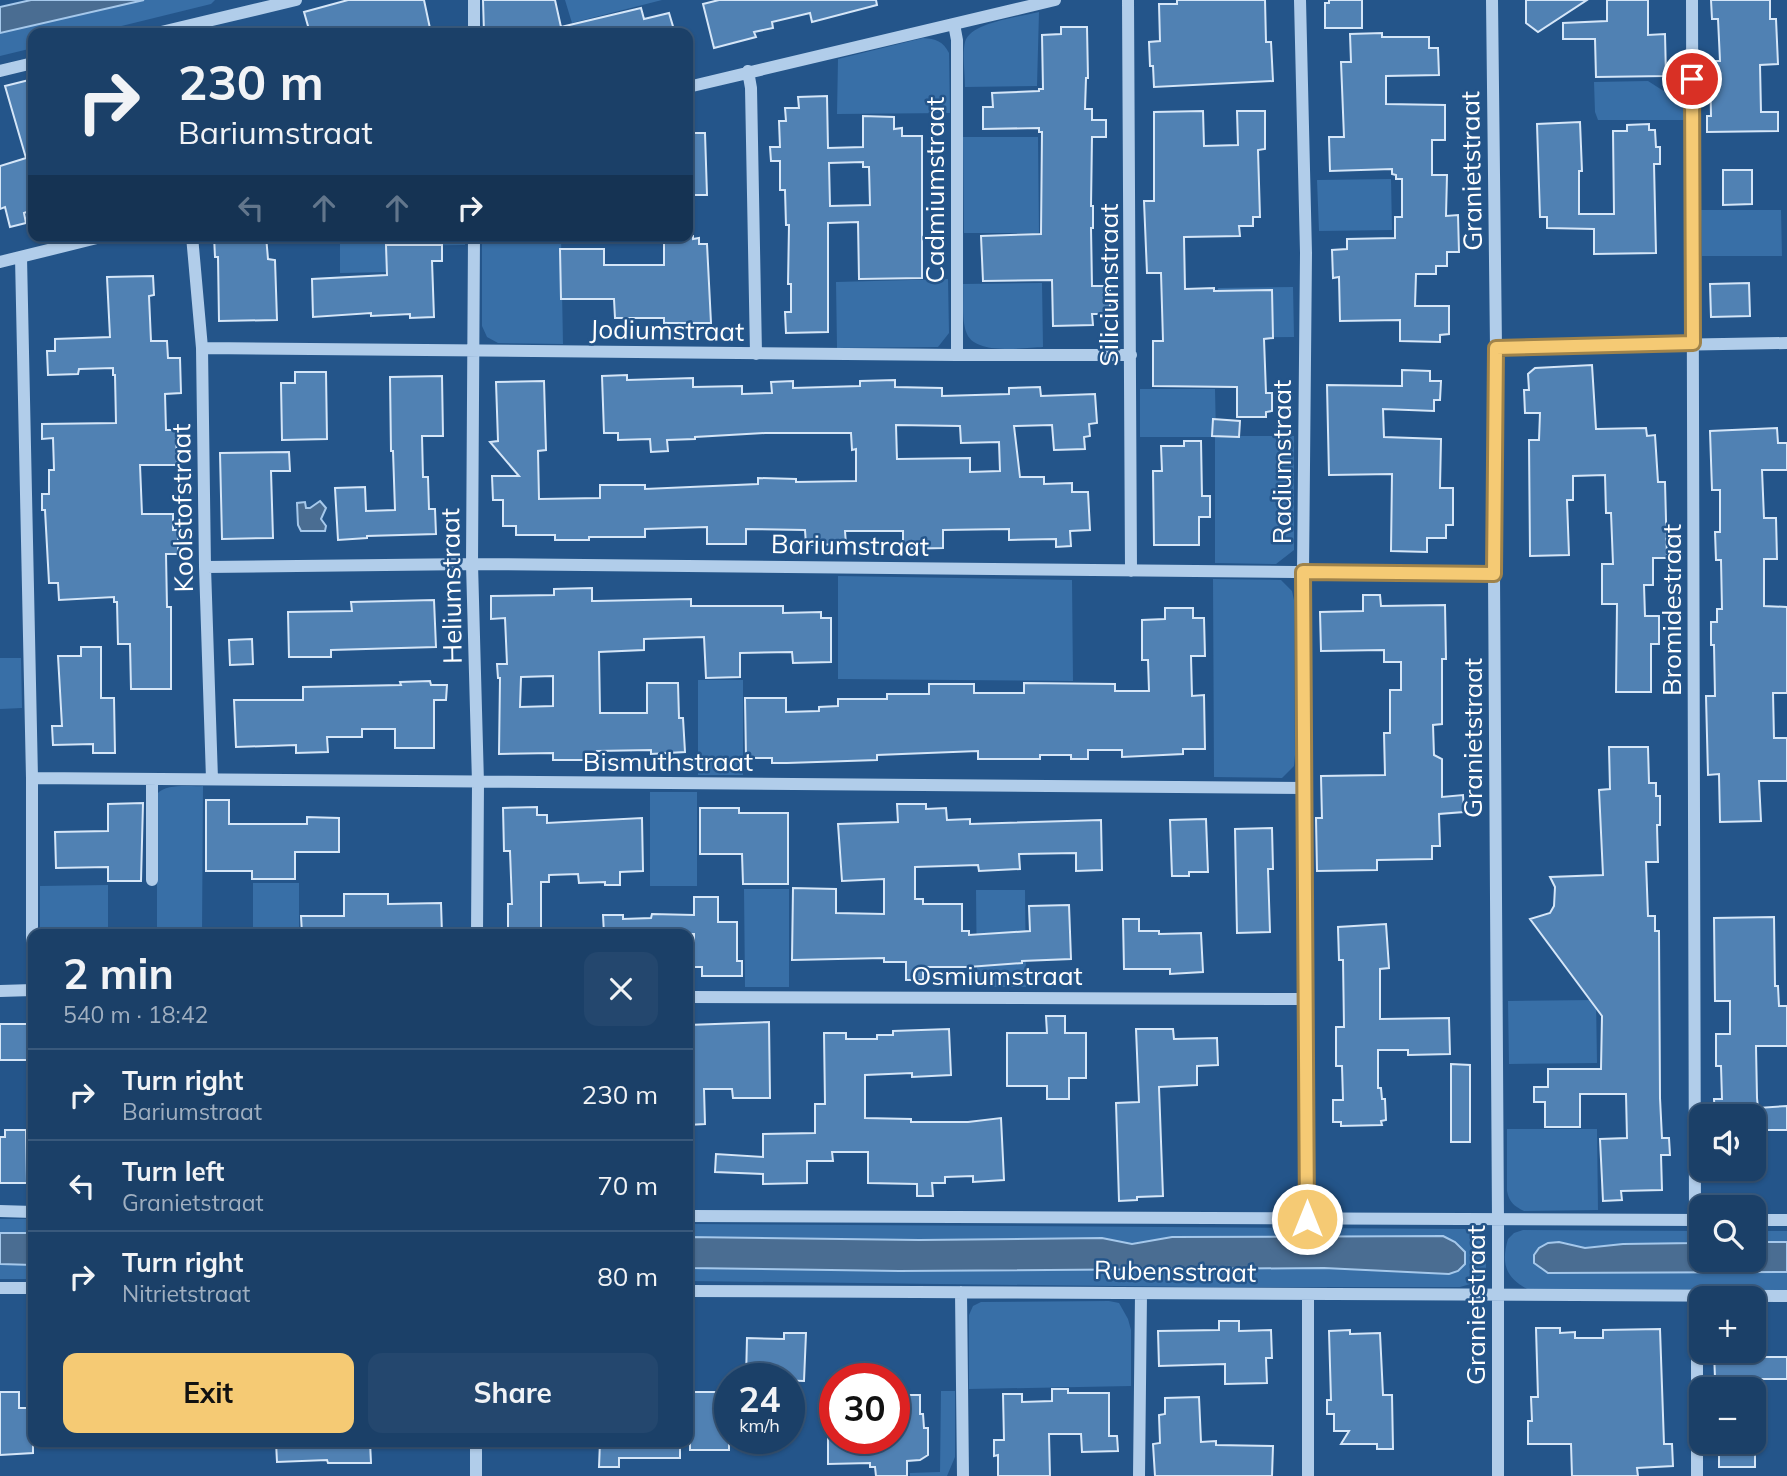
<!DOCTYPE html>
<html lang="en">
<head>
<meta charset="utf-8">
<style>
  :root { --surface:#1b4068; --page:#24476e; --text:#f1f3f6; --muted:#a0afc0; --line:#39597c; --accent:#f5ca74 }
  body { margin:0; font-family:Mulish,sans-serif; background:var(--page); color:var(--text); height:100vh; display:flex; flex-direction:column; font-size:26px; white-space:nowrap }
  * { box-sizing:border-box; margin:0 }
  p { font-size:23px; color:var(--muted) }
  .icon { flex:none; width:38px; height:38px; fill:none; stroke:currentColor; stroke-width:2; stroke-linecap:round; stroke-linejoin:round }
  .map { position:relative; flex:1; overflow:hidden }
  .details { position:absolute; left:28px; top:929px; width:665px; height:518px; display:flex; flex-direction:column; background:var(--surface); border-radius:14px; box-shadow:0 2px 5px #0004,0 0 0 2px var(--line) }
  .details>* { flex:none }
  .guide { position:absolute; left:28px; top:28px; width:665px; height:214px; border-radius:14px; box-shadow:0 2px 5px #0004,0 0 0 2px var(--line); background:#1b4068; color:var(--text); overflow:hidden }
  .fabs { position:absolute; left:1689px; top:1104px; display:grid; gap:14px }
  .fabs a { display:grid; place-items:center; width:77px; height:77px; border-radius:14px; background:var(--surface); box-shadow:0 2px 5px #0004,0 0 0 2px var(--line); font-size:35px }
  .speed { position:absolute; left:714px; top:1363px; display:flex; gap:14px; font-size:35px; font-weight:700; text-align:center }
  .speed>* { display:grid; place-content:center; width:91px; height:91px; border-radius:50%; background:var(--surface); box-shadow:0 2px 5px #0004,0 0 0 2px var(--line); line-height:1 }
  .speed small { font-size:18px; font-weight:400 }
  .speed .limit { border:10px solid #d22; background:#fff; color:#111 }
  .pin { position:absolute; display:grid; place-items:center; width:60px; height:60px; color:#fff; margin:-30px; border:4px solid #fff; border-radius:50%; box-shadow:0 2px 7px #0007 }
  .me { position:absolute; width:77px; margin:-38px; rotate:0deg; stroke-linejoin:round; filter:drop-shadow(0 0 5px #0008) }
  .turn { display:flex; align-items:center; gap:24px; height:147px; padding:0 35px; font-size:32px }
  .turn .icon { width:91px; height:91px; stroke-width:2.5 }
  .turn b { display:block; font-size:49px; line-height:60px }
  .lanes { display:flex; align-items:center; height:66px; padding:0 35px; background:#0003; justify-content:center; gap:35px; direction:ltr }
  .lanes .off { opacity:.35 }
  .round { display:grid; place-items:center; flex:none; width:74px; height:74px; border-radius:14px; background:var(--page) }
  .headline { display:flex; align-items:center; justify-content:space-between; height:119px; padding:0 35px }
  h1 { font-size:42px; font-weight:700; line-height:52px }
  .cta { display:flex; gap:14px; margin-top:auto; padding:14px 35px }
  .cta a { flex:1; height:80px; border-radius:14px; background:var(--accent); color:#111; font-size:28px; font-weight:700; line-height:80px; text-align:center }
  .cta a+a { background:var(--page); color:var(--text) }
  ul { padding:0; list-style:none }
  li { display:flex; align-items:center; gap:21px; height:91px; padding:0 35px; border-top:2px solid var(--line) }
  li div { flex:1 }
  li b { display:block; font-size:26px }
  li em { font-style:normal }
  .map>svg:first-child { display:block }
</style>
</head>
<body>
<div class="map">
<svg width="1787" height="1476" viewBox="0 0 1787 1476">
  <rect width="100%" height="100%" fill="#24558a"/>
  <path fill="#386fa7" d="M144 0H215L211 4 93 33H33V48L0 56V33Z
    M565 0H662L572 23Z
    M1039 12 1037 86 965 87C965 73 962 55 965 42 970 22 1020 17 1039 12Z
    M923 38C936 39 943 41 949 53L950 113 837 114 838 59Z
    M1648 81 1684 104 1685 120H1598L1595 112 1594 82Z
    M963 137H1038L1039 233H964Z
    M1391 179 1392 230 1319 231 1317 180Z
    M1701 210H1781L1782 256H1702Z
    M340 236H465V245L392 246V272L340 273Z
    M482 236H561L563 344 498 343 487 337 482 326Z
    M948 279 949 333 938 347 837 348 836 282Z
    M1042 283 1043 347C1023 348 976 355 967 334 961 320 964 299 963 284Z
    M1293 287 1294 337 1219 338 1218 288Z
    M1140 389H1215L1216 436H1294V550L1276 564 1215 563V437H1140Z
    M838 576 1072 580 1073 681 838 679Z
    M1213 579 1281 580 1292 591 1294 600 1295 755 1294 766 1282 778 1214 777Z
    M0 658H21L22 708 0 709Z
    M698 680H743V775H698Z
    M203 786 202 934H157V794C167 783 189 787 203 786Z
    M650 792H697V886H650Z
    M253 883H299V934H253Z
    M108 885V934H40V886Z
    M744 889H789V987H745Z
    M976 890H1025L1026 987H977Z
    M1596 1000 1597 1063 1509 1064 1508 1001Z
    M1507 1129H1597L1598 1210 1524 1211C1514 1206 1509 1202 1507 1191Z
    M0 1219H33V1233H0Z
    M688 1224 1469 1229 1482 1236 1485 1244 1486 1269 1474 1283 1460 1287H1197L688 1281V1268H1324L1449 1274 1458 1271 1465 1264V1251L1455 1242 1443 1236 1172 1237 1132 1244 1102 1238 919 1240 688 1237Z
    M1523 1230 1701 1231V1241L1695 1243 1623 1244 1585 1248 1559 1242 1540 1269 1548 1273 1787 1272V1290L1527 1289C1505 1277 1501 1263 1508 1239L1514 1233Z
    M1754 1231H1787V1242H1754Z
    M0 1264 33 1265V1279H0Z
    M1109 1301 1119 1303 1128 1319 1131 1330V1386L969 1389V1315L973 1306 981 1302Z
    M941 1391H955V1457L947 1476H910V1473L940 1472Z"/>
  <path fill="#4a6d92" stroke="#a5c8eb" stroke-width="2" d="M31 0H144L0 33V7Z
    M320 501 326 508 321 519 326 526 325 531H301L298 525 297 503 305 502 306 508H310Z
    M0 1233H33V1265L0 1264Z
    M1443 1236 1455 1242 1465 1252V1264L1458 1271 1449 1274 1324 1268 899 1271 688 1268V1237L919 1240 1102 1238 1132 1244 1172 1237Z
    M1701 1241V1260H1754V1242H1787V1272L1548 1273 1534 1263V1255L1539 1248 1548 1243 1559 1242 1585 1248 1623 1244 1695 1243Z"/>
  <path fill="#5081b3" stroke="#d5e6f8" stroke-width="2" fill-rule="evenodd" d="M348 0H424L431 33H310L304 12Z
    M483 0H555L561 27 641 8 644 19 669 13 675 33H484Z
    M719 0H876L877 5 812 22 810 13 772 22 773 28 754 32 756 37 714 48 703 4Z
    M1177 0H1265L1266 42H1271L1273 81 1154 87 1153 66H1150L1149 42 1160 41 1159 4H1177Z
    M1329 0H1362V28H1325V3H1329Z
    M1526 0H1587L1538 32 1526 23Z
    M1607 0H1648V35L1665 34 1666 76 1596 77 1595 39H1563V23L1607 21Z
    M1711 0H1770V19H1776L1778 64 1760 65 1761 112H1778V131L1707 132V116H1711L1710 61H1720L1718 19H1712Z
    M1061 27H1087L1088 78H1086L1085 109H1092V120H1106V137H1092L1091 206H1093V228H1091L1092 286H1110V314H1092L1093 325 1053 326 1052 280 983 281 981 236 1041 234 1042 132H1039V128L983 129V107H993L992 93 1039 91V89H1043L1042 35 1061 34Z
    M1382 33V37H1429V48H1438L1439 75 1386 76V104L1445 105V140H1432V175H1447L1446 216 1458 215 1459 252H1447V266H1436V274H1416L1415 306H1449V334L1440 335V342L1400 341V320L1340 321 1339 277 1333 278 1332 250 1347 249V239L1395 238V217H1402V179H1396V175L1392 174V169L1330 171 1329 137H1344L1341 62H1351L1350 34Z
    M29 80H33V210L24 213 26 223 10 227 5 207 0 209V166L26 158 5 86Z
    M827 96 828 148 863 147V116L894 117V129L902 128V136H922V278L859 279 858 222 828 223V332L786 333 785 312H791V284H788L789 225H786L785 190H780V161H771L770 147H780L779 121H786L785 108H799L798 97ZM863 162V167H869L870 205 830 206 829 163Z
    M1203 111 1204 146 1238 145 1237 111H1265V149L1258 150 1260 217H1253V226H1239L1240 236 1184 237 1185 289 1214 288V291L1272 290 1273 338 1264 339 1266 393H1272V411L1266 412V417H1237V387L1153 386V341H1163L1161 273H1147L1144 201H1154V112Z
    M1580 122 1582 171H1579V214H1614L1613 131H1627V125L1649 124V130H1655L1656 147H1660V164H1654L1656 253 1594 254V229L1547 228V217H1540L1537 124Z
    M688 133H705L707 195H688Z
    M1723 170H1752V204L1723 205Z
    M214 236H266L268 259 275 260 277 320 219 321 218 257H215Z
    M664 236H693V239L699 238V244H707L711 323H664V318H615L614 299H561L560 249H604V265H664Z
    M386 245H442V261H432L434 317 410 318V314L371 316V313L313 317 312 279 387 275Z
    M153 276 154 295 149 296 151 341H167L168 358H180L181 393 165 394 166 430H176L177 465H140L142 514H173V530H178V554H166L167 607H171V689H131L130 644H118L117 602H114V597L59 600 58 583H49L45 510H42V494H49V470H54L53 438 42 439V424L116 423 115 375H113V368L79 369 78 374 48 375 47 351H55V339L110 337 107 277Z
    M1749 283 1750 316 1711 317 1710 284Z
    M1592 365 1596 429 1646 428 1647 436 1655 435 1658 482H1665L1667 558H1653V585H1644L1645 616H1659V644H1651V692H1616L1617 604H1602V564H1613L1611 513H1606L1605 475 1573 476V500H1567L1569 555 1530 556 1529 440H1539L1540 413H1525L1524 390H1529L1528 374 1535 368Z
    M1402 370 1430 371V381H1441L1440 400H1434V411L1383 409 1384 437 1441 439 1440 488H1453V525H1446V538H1427V552L1391 551 1392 474 1329 475 1327 385 1402 386Z
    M295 372H326L327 439 282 440 281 383H295Z
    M627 375V380L693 378V387L742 386V394L772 393 771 382 793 381V388L860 386V381L895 380V387L942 388V396L1009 394V388L1040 387 1041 396 1095 394 1097 423 1089 424 1090 436 1084 437 1085 449 1054 450 1052 425 1014 426 1020 477H1044V484L1072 483V492H1088L1090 530 1070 531 1071 546 1056 547V539L1009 540V529L943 530V548L903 549V531H845L846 544 806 545 805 530 746 529V544H707V527L645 529V537H589V540H555V535H516V526H503V500H493L492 476H519L490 442 498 441 496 382 544 381 546 450 538 451 539 499 600 498V485H645V489L758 484V478L796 479V482L856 481V449L852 450 851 433H765L695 437V439L667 440 668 451 651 452 650 439 618 440V433H604L602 376ZM896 425 960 426 961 443 999 442 1000 471 970 472V458L897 459Z
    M442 376 443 436H422L423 477H428L429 509H435L436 534 367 536V538L338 540 335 488 365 487 366 511 395 510 393 451H391L390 377Z
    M1213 419 1240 421 1239 437 1212 436Z
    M1777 428 1778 443H1787V470H1762L1764 518H1776L1777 559H1764V606L1787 607V693H1773L1774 738H1787V781H1759L1761 821 1720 822 1719 774 1708 775 1706 696H1715L1714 645H1711V622H1717V609H1722L1721 560H1716L1715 532H1720V490H1712L1710 431Z
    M1184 441H1201L1202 496H1210V517H1199V545H1154L1153 471H1162L1161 446H1184Z
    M289 452 290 471H271L273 538 222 539 220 453Z
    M592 588V601H595L691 599V606H783V613L821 612V618H831V662L793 663 792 652 740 653V677L706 678 704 637 644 639V650L599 652 600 713H647V683H678L679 718H683L685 752 651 754V750L597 751V760H553V753L499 754 500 678H498L497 664H507L505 618 491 619V596L554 595V589ZM553 676V706L520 707 521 677Z
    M1363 595H1380L1381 606 1445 605 1446 659H1442V724L1433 725 1434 755 1442 759V797L1463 795 1464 812 1439 814 1440 846H1432V859L1377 860V870L1317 871 1316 818H1322L1321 776 1385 775 1384 733H1390V690H1401V662H1384V650L1321 651 1320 612 1363 611Z
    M434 600 436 647 331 650V657H289L288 612 352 611 351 602Z
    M1165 608H1193V618H1204L1205 656H1191L1192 696 1204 695 1205 749H1183V754L1122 757V750H1088V759H1071V755H1040V759H978V751L877 755V760L787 763H772V758H746L745 698H786V712L819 711V707L838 706V699H887V694H929V684H974V693H1024V683L1115 684V691H1149L1148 660H1142V620L1165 619Z
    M252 639 253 664 230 665 229 640Z
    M81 647H101V698H114L115 753H93V744L53 745 52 726H62L58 656H81Z
    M430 681 431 685H447L446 700H434V748H395V729H362V737H327L328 752 296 753V745L236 747 234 700H303V687L401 685 400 682Z
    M1609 747H1648L1649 783H1656V796H1660V825H1657L1658 862H1646L1648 916H1655V931H1659L1660 1098 1662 1138H1669L1670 1155H1661L1662 1190 1621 1191 1622 1200 1603 1201 1600 1139 1627 1138 1626 1094H1580V1127H1545V1102H1534V1087H1548V1069H1601L1602 1016 1530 919 1550 913 1554 906 1555 887 1550 877 1603 875 1599 790 1610 789Z
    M206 800H229V824H307V817L339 818V852H295V879H252V871H206Z
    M143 803 141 881H108V867L56 868 55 832 108 831V804Z
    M897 804H926V809L946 808 947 820 970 819V824L1101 820 1102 870 1076 871V853L1019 854 1020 869 979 871 978 865 915 867V899H923V904H962V931H969V935L1030 931 1029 906 1069 905 1071 959 1022 961V963L968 967H923V980H906V962H884V958L792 960 793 888 836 889V913L884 914V879L842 881 838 824 898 822Z
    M537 807V815H547V823L642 818 643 871 620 872V885H605V882L579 883 578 874 549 875V882H541V934H508V904H512L510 851H504L503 808Z
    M700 808H739V813H788V884H743L742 854H700Z
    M1206 819 1208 872H1189V876H1172L1170 820Z
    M1272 828 1273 869H1268L1270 932 1237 933 1235 829Z
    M344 894H388V904L441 903 442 934H302L301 916H344Z
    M694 897H718V922H737V961H742V976H702V967H694V934H604L603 915H623V919L651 918 652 914 694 915Z
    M1774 917 1775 986H1778L1779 1006H1787V1046H1756L1757 1098 1758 1108 1787 1106V1130H1754V1116H1715L1714 1099H1722L1721 1066H1716V1034H1730V1001H1715L1714 918Z
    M1123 919H1139V931H1159V934L1201 933 1203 972 1170 974V969H1124Z
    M1386 924 1389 968 1380 969V1019L1449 1018 1450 1054 1408 1055V1050H1378V1088H1381L1382 1099H1385L1386 1120 1381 1121 1382 1125 1341 1126V1122H1333V1100H1343L1342 1066H1336V1027H1344L1343 960H1339L1338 927Z
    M1046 1016H1065V1033H1086V1078H1069V1099H1047V1086H1007V1033H1047Z
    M769 1022 770 1098H733L732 1089H704L705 1124 688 1125V1025Z
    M0 1024H33V1060H0Z
    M949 1029 951 1075 912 1077V1073L865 1075V1118L911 1119V1122H968L1001 1118 1004 1180 973 1182V1176L945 1177V1183H932L933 1196H917V1184L868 1183V1152H832L833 1161H807V1183L763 1184V1174L715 1172 716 1154 763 1157V1134L815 1133V1104H825L824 1033H846V1039H877V1035H893V1031Z
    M1136 1029H1173L1174 1039 1217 1038 1218 1065 1197 1066V1085L1159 1087 1163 1196 1137 1197V1200L1119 1201 1116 1103 1139 1102Z
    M1451 1064 1470 1065V1142H1451Z
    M5 1130H26L27 1183H0V1137H5Z
    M1219 1321H1239V1331L1271 1330 1272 1358H1266L1267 1383 1225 1384V1364L1159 1366 1158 1331 1219 1330Z
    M1536 1328H1560V1333L1575 1332V1338H1603V1330L1660 1329 1664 1444H1672L1673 1466 1637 1468 1638 1476H1572L1571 1444H1528V1421H1532L1531 1397H1538Z
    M1350 1330V1334L1380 1333 1383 1395H1392L1393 1449H1377V1444H1341L1349 1431H1334V1414H1327V1400H1331L1329 1331Z
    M784 1333H806L804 1381 746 1379 747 1338 784 1339Z
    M1748 1351V1357H1787V1379H1753V1390H1719L1718 1378H1715L1714 1352Z
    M1052 1389H1068V1393H1109V1436H1117L1118 1451 1082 1452 1081 1434H1049L1050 1476H998V1455L994 1456V1440H1004L1003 1394H1022V1402L1052 1401Z
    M0 1392H19V1408H33V1453L0 1455Z
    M690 1392H729V1450H690Z
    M897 1395H920V1414H923L924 1428H928V1455L920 1460 907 1461V1476H876L875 1467H870V1463L828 1464V1438H894V1399H897Z
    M1199 1397 1201 1442 1216 1441V1445L1273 1446 1272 1476H1155L1153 1444 1160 1443 1159 1415 1165 1414V1398Z
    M276 1442H370L371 1463H328L327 1460 277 1462Z
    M600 1442H680V1458H619V1467H599Z
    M1719 1442H1755V1467H1719Z"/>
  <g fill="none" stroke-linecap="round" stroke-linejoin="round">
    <path stroke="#b1cdea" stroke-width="12" d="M474 0V33
      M1128 0 1131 571
      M1300 0 1306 253 1303 572 1306 1219
      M1492 0 1496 348 1494 574 1498 1221V1476
      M1692 0 1695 1220
      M954 24 957 40V355
      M157 33 296 0
      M0 71 33 63
      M748 71 751 88 756 354
      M688 87 1055 0
      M192 236 202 348 205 567 212 779
      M474 236 472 564 478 783 477 934
      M21 257 32 778V990
      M0 262 105 236
      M202 348 957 355H1131
      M1496 348 1787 343
      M205 567 472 564 1494 574
      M32 778 1304 788
      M152 781V880
      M0 991 33 990
      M688 997 1306 999
      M0 1211 33 1212
      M688 1216 1701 1220
      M1754 1220H1787
      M0 1288H33
      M688 1291 1787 1296
      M961 1292 963 1476
      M1308 1295V1476
      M476 1442V1476
      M1139 1476 1141 1294
      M1697 1476V1296"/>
  </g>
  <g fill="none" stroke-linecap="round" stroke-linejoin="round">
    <defs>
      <path id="route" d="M1307 1219 1303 572 1494 574 1496 348 1693 343 1692 79"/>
    </defs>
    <use href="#route" stroke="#9f834b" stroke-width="18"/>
    <use href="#route" stroke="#f5ca74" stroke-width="12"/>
  </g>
  <g text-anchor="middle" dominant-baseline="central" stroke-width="5" stroke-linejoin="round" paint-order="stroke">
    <g font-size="26" fill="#fff" stroke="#24558a">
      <text transform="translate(1471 171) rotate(-91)">Granietstraat</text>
      <text transform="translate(934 190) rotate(-90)">Cadmiumstraat</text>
      <text transform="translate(1108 285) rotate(-90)">Siliciumstraat</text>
      <text transform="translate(667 330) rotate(1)">Jodiumstraat</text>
      <text transform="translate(1281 462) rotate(-90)">Radiumstraat</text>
      <text transform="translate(182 508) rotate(-91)">Koolstofstraat</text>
      <text transform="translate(850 545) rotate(1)">Bariumstraat</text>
      <text transform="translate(451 586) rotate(-91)">Heliumstraat</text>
      <text transform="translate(1671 610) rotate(-90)">Bromidestraat</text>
      <text transform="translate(1472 738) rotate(-90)">Granietstraat</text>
      <text x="668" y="761">Bismuthstraat</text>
      <text x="997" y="975">Osmiumstraat</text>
      <text transform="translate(1175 1271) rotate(1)">Rubensstraat</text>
      <text transform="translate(1475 1305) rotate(-90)">Granietstraat</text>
    </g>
  </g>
</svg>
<div class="fabs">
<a><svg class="icon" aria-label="sound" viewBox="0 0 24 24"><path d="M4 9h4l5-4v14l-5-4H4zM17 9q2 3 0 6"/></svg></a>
<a><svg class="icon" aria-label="search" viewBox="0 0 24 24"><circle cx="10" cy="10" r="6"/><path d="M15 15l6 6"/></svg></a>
<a>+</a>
<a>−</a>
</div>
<div class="speed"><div>24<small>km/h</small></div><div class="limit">30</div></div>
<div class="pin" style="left:1692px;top:79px;background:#d93025"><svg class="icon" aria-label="arrive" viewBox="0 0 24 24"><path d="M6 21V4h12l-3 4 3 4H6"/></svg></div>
<svg class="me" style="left:1307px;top:1219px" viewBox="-20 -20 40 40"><circle r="17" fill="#f5ca74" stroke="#fff" stroke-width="3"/><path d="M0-11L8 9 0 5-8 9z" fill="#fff"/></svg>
<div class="guide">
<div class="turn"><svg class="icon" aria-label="right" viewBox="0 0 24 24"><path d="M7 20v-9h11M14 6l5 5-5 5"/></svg><div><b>230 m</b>Bariumstraat</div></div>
<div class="lanes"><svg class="icon off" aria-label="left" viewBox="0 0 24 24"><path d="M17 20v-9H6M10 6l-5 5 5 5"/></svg><svg class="icon off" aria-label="ahead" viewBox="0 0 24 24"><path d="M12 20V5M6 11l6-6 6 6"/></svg><svg class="icon off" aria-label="ahead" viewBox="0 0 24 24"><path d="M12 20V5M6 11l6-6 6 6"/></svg><svg class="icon" aria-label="right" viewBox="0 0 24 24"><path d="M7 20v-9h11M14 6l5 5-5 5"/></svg></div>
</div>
<section class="details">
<div class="headline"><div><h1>2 min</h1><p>540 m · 18:42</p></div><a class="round"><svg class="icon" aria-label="close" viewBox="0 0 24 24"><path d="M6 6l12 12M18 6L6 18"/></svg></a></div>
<ul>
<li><svg class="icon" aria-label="right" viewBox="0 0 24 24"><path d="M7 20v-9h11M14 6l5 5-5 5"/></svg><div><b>Turn right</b><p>Bariumstraat</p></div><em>230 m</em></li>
<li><svg class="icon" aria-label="left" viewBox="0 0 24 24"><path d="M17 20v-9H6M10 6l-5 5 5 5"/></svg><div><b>Turn left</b><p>Granietstraat</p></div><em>70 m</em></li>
<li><svg class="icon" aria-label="right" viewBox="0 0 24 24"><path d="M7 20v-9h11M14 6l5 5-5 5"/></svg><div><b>Turn right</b><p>Nitrietstraat</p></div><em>80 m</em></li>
</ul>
<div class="cta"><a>Exit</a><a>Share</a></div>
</section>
</div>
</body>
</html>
